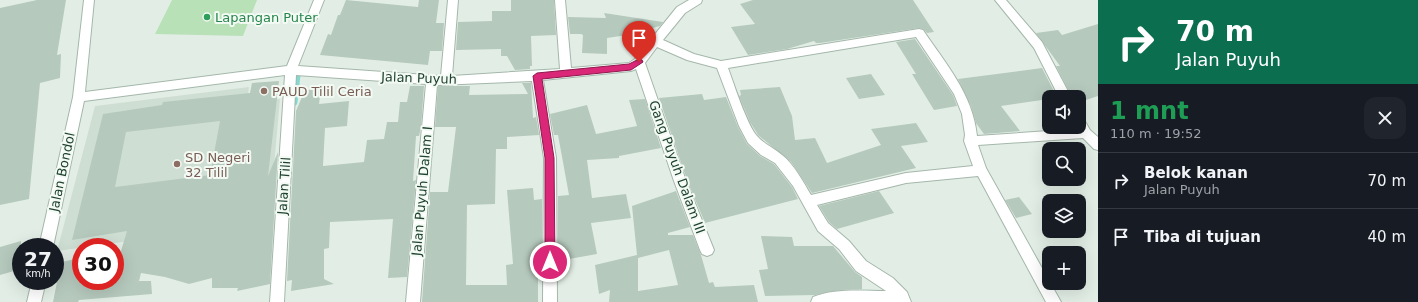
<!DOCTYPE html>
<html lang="id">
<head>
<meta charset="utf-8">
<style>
  :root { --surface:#171b24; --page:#20242c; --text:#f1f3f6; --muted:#9ea1a6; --line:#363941 }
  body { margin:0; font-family:"DejaVu Sans",sans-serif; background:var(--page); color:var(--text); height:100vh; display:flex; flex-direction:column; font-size:15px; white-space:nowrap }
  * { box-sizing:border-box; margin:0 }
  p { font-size:13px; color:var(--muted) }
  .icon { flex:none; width:22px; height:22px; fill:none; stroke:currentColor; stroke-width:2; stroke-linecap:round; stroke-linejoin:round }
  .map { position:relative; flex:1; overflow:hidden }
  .panel { display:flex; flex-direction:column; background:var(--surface); width:320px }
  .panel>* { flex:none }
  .guide { background:#0b6e4f; color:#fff; overflow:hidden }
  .fabs { position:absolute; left:1042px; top:90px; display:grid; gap:8px }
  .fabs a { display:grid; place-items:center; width:44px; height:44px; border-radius:8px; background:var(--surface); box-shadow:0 4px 16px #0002; font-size:20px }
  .speed { position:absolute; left:12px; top:238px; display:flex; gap:8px; font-size:20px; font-weight:700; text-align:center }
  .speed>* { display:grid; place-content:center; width:52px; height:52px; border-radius:50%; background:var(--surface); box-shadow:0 4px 16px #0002; line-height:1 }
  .speed small { font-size:10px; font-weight:400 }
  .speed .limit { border:6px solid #d22; background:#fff; color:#111 }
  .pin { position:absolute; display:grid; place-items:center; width:34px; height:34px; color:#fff; margin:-41px -17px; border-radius:50% 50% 50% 0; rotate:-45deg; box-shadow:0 0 4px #0007 }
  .pin .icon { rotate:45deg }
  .me { position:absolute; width:44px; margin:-22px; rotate:0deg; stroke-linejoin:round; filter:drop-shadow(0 0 3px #0008) }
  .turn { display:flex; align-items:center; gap:14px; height:84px; padding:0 12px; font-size:18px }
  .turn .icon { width:52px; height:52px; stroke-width:2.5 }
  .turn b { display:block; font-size:28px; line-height:34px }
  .round { display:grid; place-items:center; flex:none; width:42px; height:42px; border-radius:12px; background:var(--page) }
  .overview { display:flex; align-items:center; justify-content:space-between; height:68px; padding:0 12px }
  h1 { font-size:24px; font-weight:700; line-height:30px; color:#1e9e55 }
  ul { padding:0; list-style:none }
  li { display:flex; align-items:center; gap:12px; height:56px; padding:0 12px; border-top:1px solid var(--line) }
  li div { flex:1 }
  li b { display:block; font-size:15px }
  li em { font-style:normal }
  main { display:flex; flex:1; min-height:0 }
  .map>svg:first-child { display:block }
</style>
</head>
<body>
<main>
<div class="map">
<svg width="1098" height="302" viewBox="0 0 1098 302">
  <rect width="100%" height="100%" fill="#e2eee5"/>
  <path fill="#cfded3" d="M249 87 247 102 280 99 269 222 57 251 95 106Z"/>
  <path fill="#b8e1b8" d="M172 0H257L243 36 155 34Z"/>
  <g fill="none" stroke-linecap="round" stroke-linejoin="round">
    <path stroke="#83d9cf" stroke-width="7" d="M294 102 297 75"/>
  </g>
  <path fill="#b6c9bd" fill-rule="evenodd" d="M37 0H66L57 55 61 54 60 78 40 83 29 199 0 205V8Z
    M346 0 418 7 419 0H439L436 23H444L442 51H430L428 65 320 55 328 34 331 35 338 15H340Z
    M511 0H554L556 35 531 36 532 66H530V69L515 70 507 56H501V49L456 50 458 22 492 21V11H511Z
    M753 0H913L934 32 927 33 923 29 919 28 820 43H816L814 41 787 49 748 55 731 27 755 24 740 4Z
    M604 13 663 22 660 26 627 35 607 38V54L582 53 583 35 581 34H570L568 17 606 18Z
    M1098 24V96L1086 100 1083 97H1072L1056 66H1060L1036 33 1058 30 1062 35Z
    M915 39 953 95 957 106 934 110 912 74H916L896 42Z
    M1042 68 1057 97H1049V99L1001 106 1020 131 984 134 976 123 971 106 958 79Z
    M871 74 885 95 859 99 846 78Z
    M279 81 268 176 278 152 270 284 237 291 238 288H212V278L189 284 165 277 141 273 139 281H151L152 294 79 300 78 302H53L61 262 81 258V281H115V271L127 231 72 240 103 114 162 105 163 102 250 93 252 83ZM220 121 210 175 115 187 126 132Z
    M522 83H531L533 118 536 117 539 135 507 137V149H496L495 204 467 205 466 285H507L506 265 513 264 507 190 533 188 534 200 542 199V265H538V302H422L430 192H448L456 127H435L438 86H470L469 95 528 94Z
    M410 86H424L421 127 419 136H416L413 181 416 180 407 277 388 278 393 219 330 222 329 248 324 249V279L334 284 291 291 292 280 287 281 296 111 305 90 321 89 319 104 349 101 347 126 325 128 323 166 364 162 367 140 384 139 387 122H398L400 102H407Z
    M780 87 792 116 795 140 815 138 827 163 881 145 871 129 916 123 928 142 901 146 916 168 812 193 791 162 758 135 750 122 739 96 741 95 740 90Z
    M702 94 704 100 726 97 738 127 747 144 760 156 774 164 792 187 798 199 705 223 687 180 659 98Z
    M645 99 661 148 619 156V158L587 160 592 198 626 194 631 218 591 223 597 254 558 261V196L569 195 558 135H554L550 114 587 105 596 134 637 126 629 100Z
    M676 191 690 227 668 233V235H693L701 255 709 283 713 282 715 287 754 285 758 302H609L610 290 599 294 595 265 637 255 632 206ZM669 250 678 285 638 291V258Z
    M879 191 894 213 837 229 829 222 819 206Z
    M1019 197 1032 214 1016 218 1005 200Z
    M761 236 792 237 794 246H833L855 272 862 277V289L840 290 815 295 765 296 759 270 768 269Z
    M21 241V269L0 275V247Z"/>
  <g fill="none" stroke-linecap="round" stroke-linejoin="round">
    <defs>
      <path id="minor" d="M84 0H94L85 92 287 66 314 0H324L298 66 441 76 448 0H458L452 76 560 69 555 0H565L571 68 629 63 635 59 677 7 689 0H702L701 3 685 13 663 40 694 54 721 61 919 29 923 30C945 63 973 94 977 136L1077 129 1076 127H1079V116L1083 118 1090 130 1098 137V150L1094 149 1083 138 978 145 986 168 1061 302H1046L978 176 906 183 817 205 828 223 849 241 866 261 893 278 907 292 911 302H811L813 297C835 288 863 291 886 291L856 271 839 249 818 231 793 186 775 163 761 155 748 143 739 126 717 68 687 60 657 47 645 63 686 181 714 250 712 254 707 256 702 254 700 250 674 181 636 69 631 71 543 80 556 158 557 302H543L544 158 532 81 437 85 420 302H406L426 84 296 75 284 302H270L285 75 84 101 53 247H39L73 97ZM916 37 954 94 962 114 965 135 964 141 973 166 906 173 811 195C804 183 793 163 782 155 774 148 765 145 757 136 747 125 734 84 728 68Z
        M995 0H1006L1042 42 1071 97H1059L1034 48Z
        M32 281H46L41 302H27Z"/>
    </defs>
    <use href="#minor" stroke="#a4b7ab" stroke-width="2"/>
    <use href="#minor" fill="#fff" fill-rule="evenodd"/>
  </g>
  <path fill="#db2777" stroke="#8e194d" d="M639 59 642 60 643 62 631 70 542 79 554 158 555 262 554 265 550 267 547 265 545 262V158L533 76 537 73 629 64Z"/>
  <circle fill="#2e9e5b" stroke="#f3faf4" stroke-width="1.5" cx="207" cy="17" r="4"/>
  <g fill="#8d6e63" stroke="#f3faf4" stroke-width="1.5">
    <circle cx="264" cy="91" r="4"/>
    <circle cx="177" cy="164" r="4"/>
  </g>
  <g text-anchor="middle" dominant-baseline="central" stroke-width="4" stroke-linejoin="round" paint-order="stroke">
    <g font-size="13" fill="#27864d" stroke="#f3faf4" text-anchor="start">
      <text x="215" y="17">Lapangan Puter</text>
    </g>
    <g font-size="13" fill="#1f412f" stroke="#f3faf4">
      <text transform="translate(419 78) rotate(2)">Jalan Puyuh</text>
      <text transform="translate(677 167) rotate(70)">Gang Puyuh Dalam III</text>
      <text transform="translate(62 172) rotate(-78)">Jalan Bondol</text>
      <text transform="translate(284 186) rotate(-86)">Jalan Tilil</text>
      <text transform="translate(422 191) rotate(-85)">Jalan Puyuh Dalam I</text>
    </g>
    <g font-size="13" fill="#785e54" stroke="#f3faf4" text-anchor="start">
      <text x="272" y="91">PAUD Tilil Ceria</text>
      <text x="185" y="157">SD Negeri<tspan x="185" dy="15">32 Tilil</tspan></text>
    </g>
  </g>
</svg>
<div class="fabs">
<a><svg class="icon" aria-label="sound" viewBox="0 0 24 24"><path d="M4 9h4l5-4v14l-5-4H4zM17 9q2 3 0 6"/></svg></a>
<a><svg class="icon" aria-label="search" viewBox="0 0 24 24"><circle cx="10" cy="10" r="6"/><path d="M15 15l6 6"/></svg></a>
<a><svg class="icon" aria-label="layers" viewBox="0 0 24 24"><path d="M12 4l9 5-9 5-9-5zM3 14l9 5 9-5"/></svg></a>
<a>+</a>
</div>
<div class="speed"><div>27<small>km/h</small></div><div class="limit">30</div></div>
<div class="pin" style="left:639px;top:62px;background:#d93025"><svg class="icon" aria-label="arrive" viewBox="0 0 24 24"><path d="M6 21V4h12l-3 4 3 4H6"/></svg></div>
<svg class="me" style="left:550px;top:262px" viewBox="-20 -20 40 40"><circle r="17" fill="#db2777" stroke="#fff" stroke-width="3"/><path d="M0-11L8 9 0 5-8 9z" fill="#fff"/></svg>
</div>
<section class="panel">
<div class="guide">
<div class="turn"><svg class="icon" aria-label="right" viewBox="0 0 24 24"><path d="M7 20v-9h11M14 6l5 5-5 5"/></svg><div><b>70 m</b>Jalan Puyuh</div></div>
</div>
<div class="overview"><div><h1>1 mnt</h1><p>110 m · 19:52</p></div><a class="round"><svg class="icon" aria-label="close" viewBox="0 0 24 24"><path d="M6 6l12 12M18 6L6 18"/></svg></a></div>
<ul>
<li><svg class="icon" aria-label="right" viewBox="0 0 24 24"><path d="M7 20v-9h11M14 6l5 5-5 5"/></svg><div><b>Belok kanan</b><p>Jalan Puyuh</p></div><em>70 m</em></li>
<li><svg class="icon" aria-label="arrive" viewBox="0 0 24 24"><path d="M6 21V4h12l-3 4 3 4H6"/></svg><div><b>Tiba di tujuan</b></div><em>40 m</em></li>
</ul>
</section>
</main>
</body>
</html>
